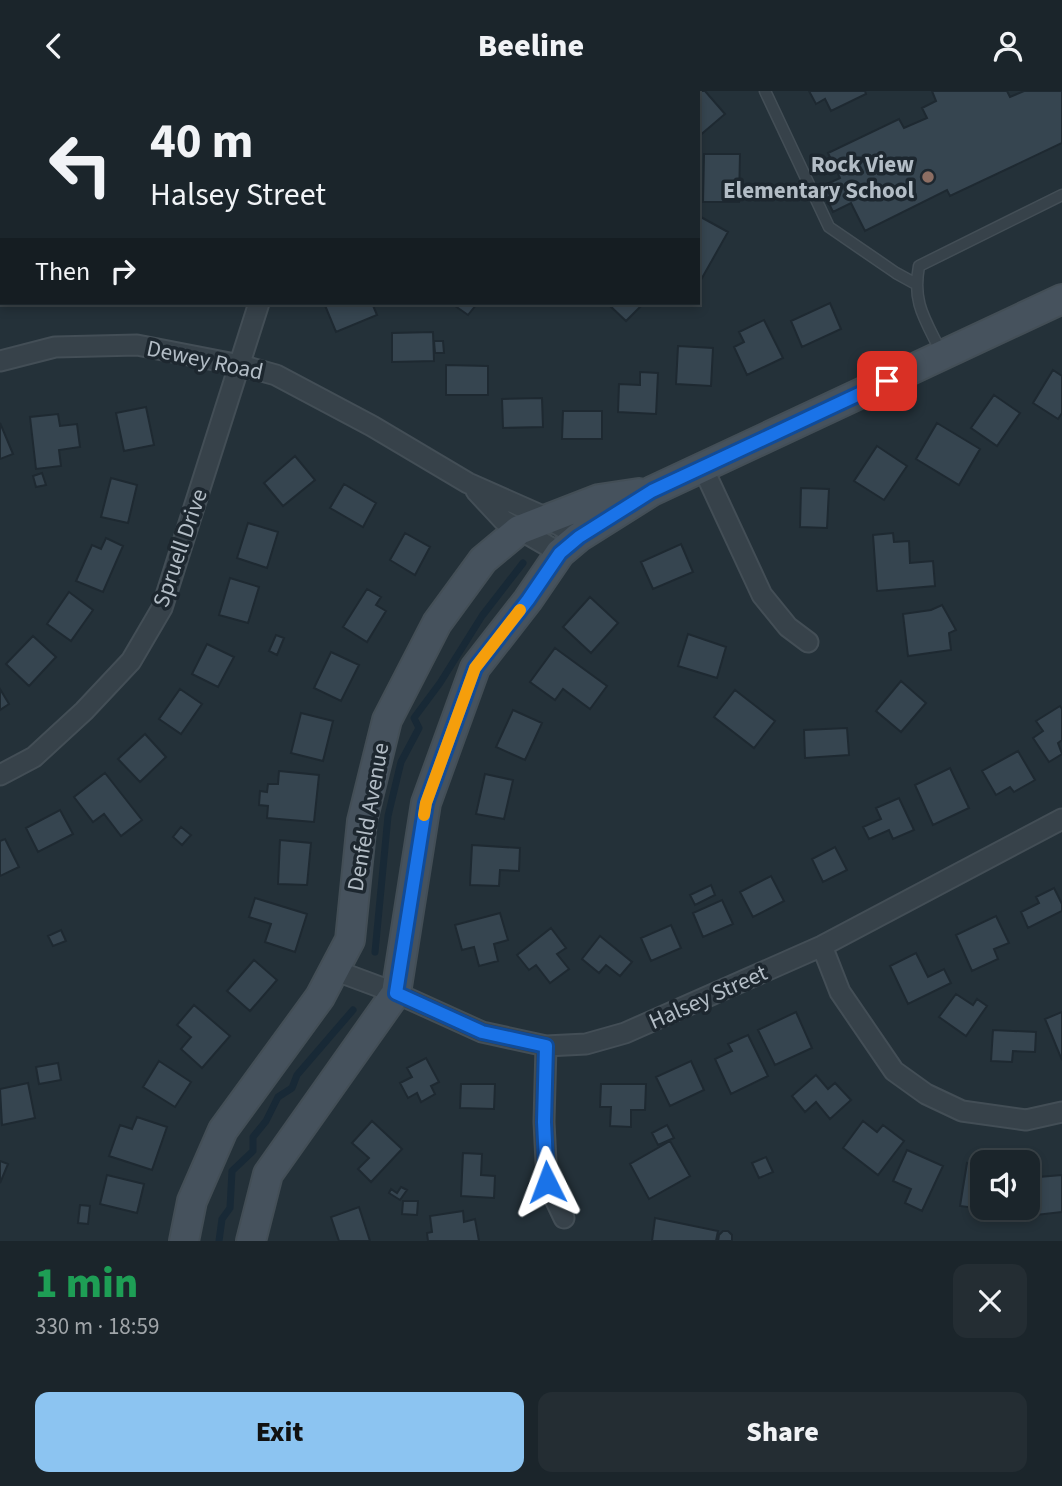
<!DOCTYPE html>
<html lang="en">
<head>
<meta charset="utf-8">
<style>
  :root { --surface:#1b252b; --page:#242d33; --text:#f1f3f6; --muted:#a0a5a9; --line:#394247; --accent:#8cc4f1 }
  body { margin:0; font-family:"Source Sans 3",sans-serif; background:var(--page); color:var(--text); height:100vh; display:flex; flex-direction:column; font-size:26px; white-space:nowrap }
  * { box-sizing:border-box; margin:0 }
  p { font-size:23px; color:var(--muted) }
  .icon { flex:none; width:38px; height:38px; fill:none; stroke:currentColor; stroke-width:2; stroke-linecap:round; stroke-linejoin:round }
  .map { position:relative; height:1150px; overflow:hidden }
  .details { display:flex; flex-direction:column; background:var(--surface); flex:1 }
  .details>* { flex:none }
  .guide { position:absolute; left:0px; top:0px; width:700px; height:214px; box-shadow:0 4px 10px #0003,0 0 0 2px var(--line); background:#1b252b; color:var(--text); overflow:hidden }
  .fabs { position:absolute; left:970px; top:1059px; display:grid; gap:14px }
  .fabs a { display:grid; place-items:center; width:70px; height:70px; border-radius:14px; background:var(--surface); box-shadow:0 4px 10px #0003,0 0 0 2px var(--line); font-size:35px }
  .pin { position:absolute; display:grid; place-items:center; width:60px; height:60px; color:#fff; margin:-30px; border-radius:14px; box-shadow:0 4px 10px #0006 }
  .me { position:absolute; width:77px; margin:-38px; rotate:357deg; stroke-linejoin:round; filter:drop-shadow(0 0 5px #0008) }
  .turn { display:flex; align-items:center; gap:24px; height:147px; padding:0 35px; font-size:32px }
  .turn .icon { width:91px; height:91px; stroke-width:2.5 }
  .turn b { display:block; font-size:49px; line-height:60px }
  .then { display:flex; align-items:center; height:66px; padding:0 35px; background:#0003; gap:14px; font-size:26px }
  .round { display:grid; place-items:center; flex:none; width:74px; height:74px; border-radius:14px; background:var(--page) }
  .head { display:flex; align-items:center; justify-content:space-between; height:119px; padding:0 35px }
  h1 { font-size:42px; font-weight:800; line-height:52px; color:#1e9e55 }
  .primary-button { display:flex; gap:14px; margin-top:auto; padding:14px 35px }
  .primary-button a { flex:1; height:80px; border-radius:14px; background:var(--accent); color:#111; font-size:28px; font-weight:800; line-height:80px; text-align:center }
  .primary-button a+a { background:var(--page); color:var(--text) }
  header { display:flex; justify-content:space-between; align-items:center; height:91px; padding:0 35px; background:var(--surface); font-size:32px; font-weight:800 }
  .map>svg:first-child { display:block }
</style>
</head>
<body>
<header><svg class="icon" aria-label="back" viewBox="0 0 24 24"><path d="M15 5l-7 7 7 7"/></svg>Beeline<svg class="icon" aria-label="person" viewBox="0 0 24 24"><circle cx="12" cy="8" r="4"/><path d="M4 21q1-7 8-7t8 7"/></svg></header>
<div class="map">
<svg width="1062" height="1150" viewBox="0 0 1062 1150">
  <rect width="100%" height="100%" fill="#243139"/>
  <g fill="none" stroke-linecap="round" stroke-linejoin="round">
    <path stroke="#182936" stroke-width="7" d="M375 861 388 725 401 671 419 637 414 627 440 592 482 525 523 472
      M219 1150 222 1128 230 1117 232 1080 253 1060V1046L266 1030 278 1006 292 997 297 984 353 919"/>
  </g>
  <path fill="#364550" stroke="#1e2931" stroke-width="2" d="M679 0H705L725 23 698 46V2H677Z
    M809 0H865L866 3 831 20 825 8 816 13Z
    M932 0H1007L1010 6 1024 0H1062V52L950 105 947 99 865 140 851 112 833 121 824 102 827 93 840 87 828 62 899 28 904 37 927 27 922 17 936 10Z
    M704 63H740L739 111H703Z
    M699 125 728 141 702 187 698 184Z
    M324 212H372L377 224 336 241Z
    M451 212H473L476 214 468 224Z
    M607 212H644L626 230Z
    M830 212 841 238 802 256 791 230Z
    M764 229 783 267 747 284 734 256 744 251 739 241Z
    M433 241 434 270 392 271V242Z
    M434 250H443L444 262H435Z
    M678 255 713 257 711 295 676 293Z
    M446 274 488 275V304H446Z
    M1053 279 1062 285V322L1058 328 1033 312Z
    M640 281 658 282 656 323 618 321 619 293 640 294Z
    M994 304 1020 322 997 355 971 337Z
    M542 307 543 336 503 337 502 308Z
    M146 316 154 354 124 360 116 322Z
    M563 320H602V348H562Z
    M58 323 60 335 77 333 80 356 59 359 61 375 36 378 30 326Z
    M0 332 13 363 0 368Z
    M937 332 980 358 959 394 916 368Z
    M877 355 907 375 884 409 854 390Z
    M295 365 315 389 283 415 264 392Z
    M42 382 46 394 36 396 33 385Z
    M111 387 137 394 128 432 101 426Z
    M344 393 376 412 363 436 330 417Z
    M801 397 829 398 827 437 800 436Z
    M248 432 278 441 267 477 237 467Z
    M405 442 430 456 415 484 390 469Z
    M893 442 894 451 909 450 910 472 933 470 935 495 877 500 873 444Z
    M106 447 123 455 103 501 76 490 92 454 101 458Z
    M681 453 693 481 653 498 641 471Z
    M230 487 259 496 248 532 219 524Z
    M367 498 381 506 376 514 386 520 367 551 343 536Z
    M69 501 93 519 71 550 47 533Z
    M590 506 618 532 591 562 563 536Z
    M942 514 956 539 949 542 951 559 908 565 903 523 931 519Z
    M688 543 726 556 717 587 678 575Z
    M276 544 284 547 277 564 269 560Z
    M33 545 56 566 29 595 6 573Z
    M207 553 234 566 218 596 192 583Z
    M555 557 607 595 590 618 563 598 555 609 530 591Z
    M331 561 359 574 341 610 314 597Z
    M901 590 926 612 901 641 876 620Z
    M0 598 9 613 0 619Z
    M180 598 202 613 181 643 159 628Z
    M735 599 775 630 754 657 714 626Z
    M1060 615 1062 618V649L1058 652 1062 663 1049 671 1033 647 1043 640 1036 630Z
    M513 619 542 632 525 669 496 656Z
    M301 622 333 630 323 670 291 662Z
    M847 637 849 664 805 667 804 639Z
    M145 643 166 666 140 691 118 668Z
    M1018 660 1035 689 1014 701 1010 696 996 704 982 680Z
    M950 677 969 717 933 734 915 694Z
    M279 680 319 684 314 731 267 727 268 715 259 714 260 700 267 701 268 693H278Z
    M105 682 142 729 121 745 104 723 93 731 74 706Z
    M485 683 513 689 504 728 476 723Z
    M899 707 914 739 893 748 889 739 869 748 863 736 881 728 876 717Z
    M60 719 73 743 38 761 26 737Z
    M181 736 191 744 182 754 173 746Z
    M5 748 19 776 0 785V750Z
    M280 749 311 752 307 794 278 793Z
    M472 754 520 757 519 780 500 779 499 795 470 794Z
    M835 756 847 779 823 791 812 768Z
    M771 785 784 810 753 826 740 801Z
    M711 794 715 804 695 814 690 804Z
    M1054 797 1062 813V820L1028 837 1021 821 1039 812 1036 806Z
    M255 807 307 823 295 861 265 851 271 833 249 826Z
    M722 809 733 833 703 846 693 822Z
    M500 822 508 849 494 853 498 870 479 875 474 856 462 859 455 834Z
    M996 825 1009 852 994 858 998 868 972 880 956 844Z
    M671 834 681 857 651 870 641 847Z
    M551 837 566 857 557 863 569 878 550 892 536 874 529 879 517 864Z
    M61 839 66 850 53 855 48 845Z
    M600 845 632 871 620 885 606 874 599 882 582 868Z
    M916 862 928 886 944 878 951 892 908 913 890 875Z
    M254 869 277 889 250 920 227 900Z
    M956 903 973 914 977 908 987 915 966 945 939 926Z
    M194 914 230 945 202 977 181 958 191 946 177 934Z
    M796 921 812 957 775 974 758 939Z
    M1062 921V969L1045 928Z
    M993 939 1036 941 1035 961 1013 960 1012 971 991 970Z
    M748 944 768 985 731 1003 715 968 732 960 728 953Z
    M426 967 439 991 431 995 435 1003 421 1011 417 1002 408 1007 400 992 412 986 407 977Z
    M159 970 191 991 175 1016 143 996Z
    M691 970 704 999 670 1015 656 986Z
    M58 972 61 989 39 993 36 976Z
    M816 984 828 998 835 992 851 1009 830 1028 816 1011 805 1021 792 1005Z
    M28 992 35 1027 2 1034 0 998Z
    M461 993H495L494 1018 460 1017Z
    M601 993H646L645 1019H631V1036L610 1035 611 1016H600Z
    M137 1026 167 1036 152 1079 109 1065 120 1034 132 1038Z
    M372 1030 402 1058 371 1091 358 1078 369 1067 352 1052Z
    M863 1030 877 1041 883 1034 904 1050 878 1084 843 1057Z
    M667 1034 674 1047 658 1054 652 1042Z
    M670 1050 690 1085 649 1108 630 1073Z
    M907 1059 943 1075 922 1120 905 1112 911 1098 893 1090Z
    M463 1062 482 1063 481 1084 495 1085 494 1107 461 1105Z
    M766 1066 773 1081 759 1087 752 1072Z
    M0 1070 8 1073 0 1092Z
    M967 1072 982 1075 983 1118 960 1115Z
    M107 1084 144 1093 137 1122 100 1113Z
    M1062 1084V1121L1027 1125V1087Z
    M401 1096 407 1099 400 1109 389 1102 391 1098 397 1102Z
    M403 1110H418L417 1124 402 1123Z
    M80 1114 90 1115 88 1133 78 1132Z
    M359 1116 370 1150H339L331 1126Z
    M463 1120 464 1131 475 1128 479 1150H428L427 1142 432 1141 430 1125Z
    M655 1127 718 1140 716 1150H652Z
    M723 1140H728L732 1144V1150H718L719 1144Z"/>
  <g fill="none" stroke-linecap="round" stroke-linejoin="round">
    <defs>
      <path id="lane" d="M765 0 829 136 896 182 916 193
        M941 261C925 228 912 212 919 175L1062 104"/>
      <path id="street" d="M413 0 418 2
        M326 2V0
        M0 270 55 256 137 254 240 274 276 284 372 335 468 392 547 427 579 446
        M703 377 762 504 788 536 808 551
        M476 400 503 429 560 462
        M0 684 34 666 84 620 131 570 162 517 259 212
        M822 855 840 901 894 980 926 1003 962 1020 1026 1029 1062 1021
        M334 879 396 902 482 941 546 955 586 953 625 942 822 855 1062 728
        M546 955 544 1031 547 1091 564 1127"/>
      <path id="secondary" d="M184 1150 192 1110 223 1039 320 906 350 849 362 730 387 629 437 532 483 469 519 439 599 408 639 402
        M251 1150 268 1083 396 902 426 712 475 577 528 509 560 462 579 446 652 400 1062 208"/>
    </defs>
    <use href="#lane" stroke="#434e56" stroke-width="13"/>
    <use href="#street" stroke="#434e56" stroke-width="23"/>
    <use href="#secondary" stroke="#434e56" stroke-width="32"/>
    <use href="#lane" stroke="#37424a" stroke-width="10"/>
    <use href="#street" stroke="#37424a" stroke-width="19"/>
    <use href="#secondary" stroke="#46525d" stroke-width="28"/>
  </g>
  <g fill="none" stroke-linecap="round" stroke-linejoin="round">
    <defs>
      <path id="route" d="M547 1091 544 1031 546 955 482 941 396 902 426 712 475 577 528 509 560 462 579 446 652 400 887 290"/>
    </defs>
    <use href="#route" stroke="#114b97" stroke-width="18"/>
    <use href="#route" stroke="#1a73e8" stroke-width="12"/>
    <path stroke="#f59e0b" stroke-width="12" d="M424 724 426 712 475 577 520 519"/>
  </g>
  <circle fill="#8d6e63" stroke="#1d272f" stroke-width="2.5" cx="928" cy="86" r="7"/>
  <g text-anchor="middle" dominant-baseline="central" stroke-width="7" stroke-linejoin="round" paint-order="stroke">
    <g font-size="23" font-weight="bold" fill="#b3bdc6" stroke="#1d272f" text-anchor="end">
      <text x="914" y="73">Rock View<tspan x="914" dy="26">Elementary School</tspan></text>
    </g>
    <g font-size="23" fill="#b3bdc6" stroke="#1d272f">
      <text transform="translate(205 269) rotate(12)">Dewey Road</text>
      <text transform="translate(180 457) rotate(-71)">Spruell Drive</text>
      <text transform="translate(368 726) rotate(-80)">Denfeld Avenue</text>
      <text transform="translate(708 906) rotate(-24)">Halsey Street</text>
    </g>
  </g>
</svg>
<div class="fabs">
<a><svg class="icon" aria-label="sound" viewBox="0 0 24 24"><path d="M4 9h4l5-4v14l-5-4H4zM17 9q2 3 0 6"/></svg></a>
</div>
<div class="pin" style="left:887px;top:290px;background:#d93025"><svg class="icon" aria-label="arrive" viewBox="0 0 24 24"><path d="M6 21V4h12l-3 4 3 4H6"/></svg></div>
<svg class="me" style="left:547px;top:1091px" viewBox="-20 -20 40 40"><path d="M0-17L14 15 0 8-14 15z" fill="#1a73e8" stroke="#fff" stroke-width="4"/></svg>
<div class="guide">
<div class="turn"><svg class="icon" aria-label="left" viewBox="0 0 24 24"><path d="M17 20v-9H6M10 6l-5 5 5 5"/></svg><div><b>40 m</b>Halsey Street</div></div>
<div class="then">Then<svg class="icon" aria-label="right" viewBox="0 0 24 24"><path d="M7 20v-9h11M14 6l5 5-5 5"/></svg></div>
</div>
</div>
<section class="details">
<div class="head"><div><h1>1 min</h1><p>330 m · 18:59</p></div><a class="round"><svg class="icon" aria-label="close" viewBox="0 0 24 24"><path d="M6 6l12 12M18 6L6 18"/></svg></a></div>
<div class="primary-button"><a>Exit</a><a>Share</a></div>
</section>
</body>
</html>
